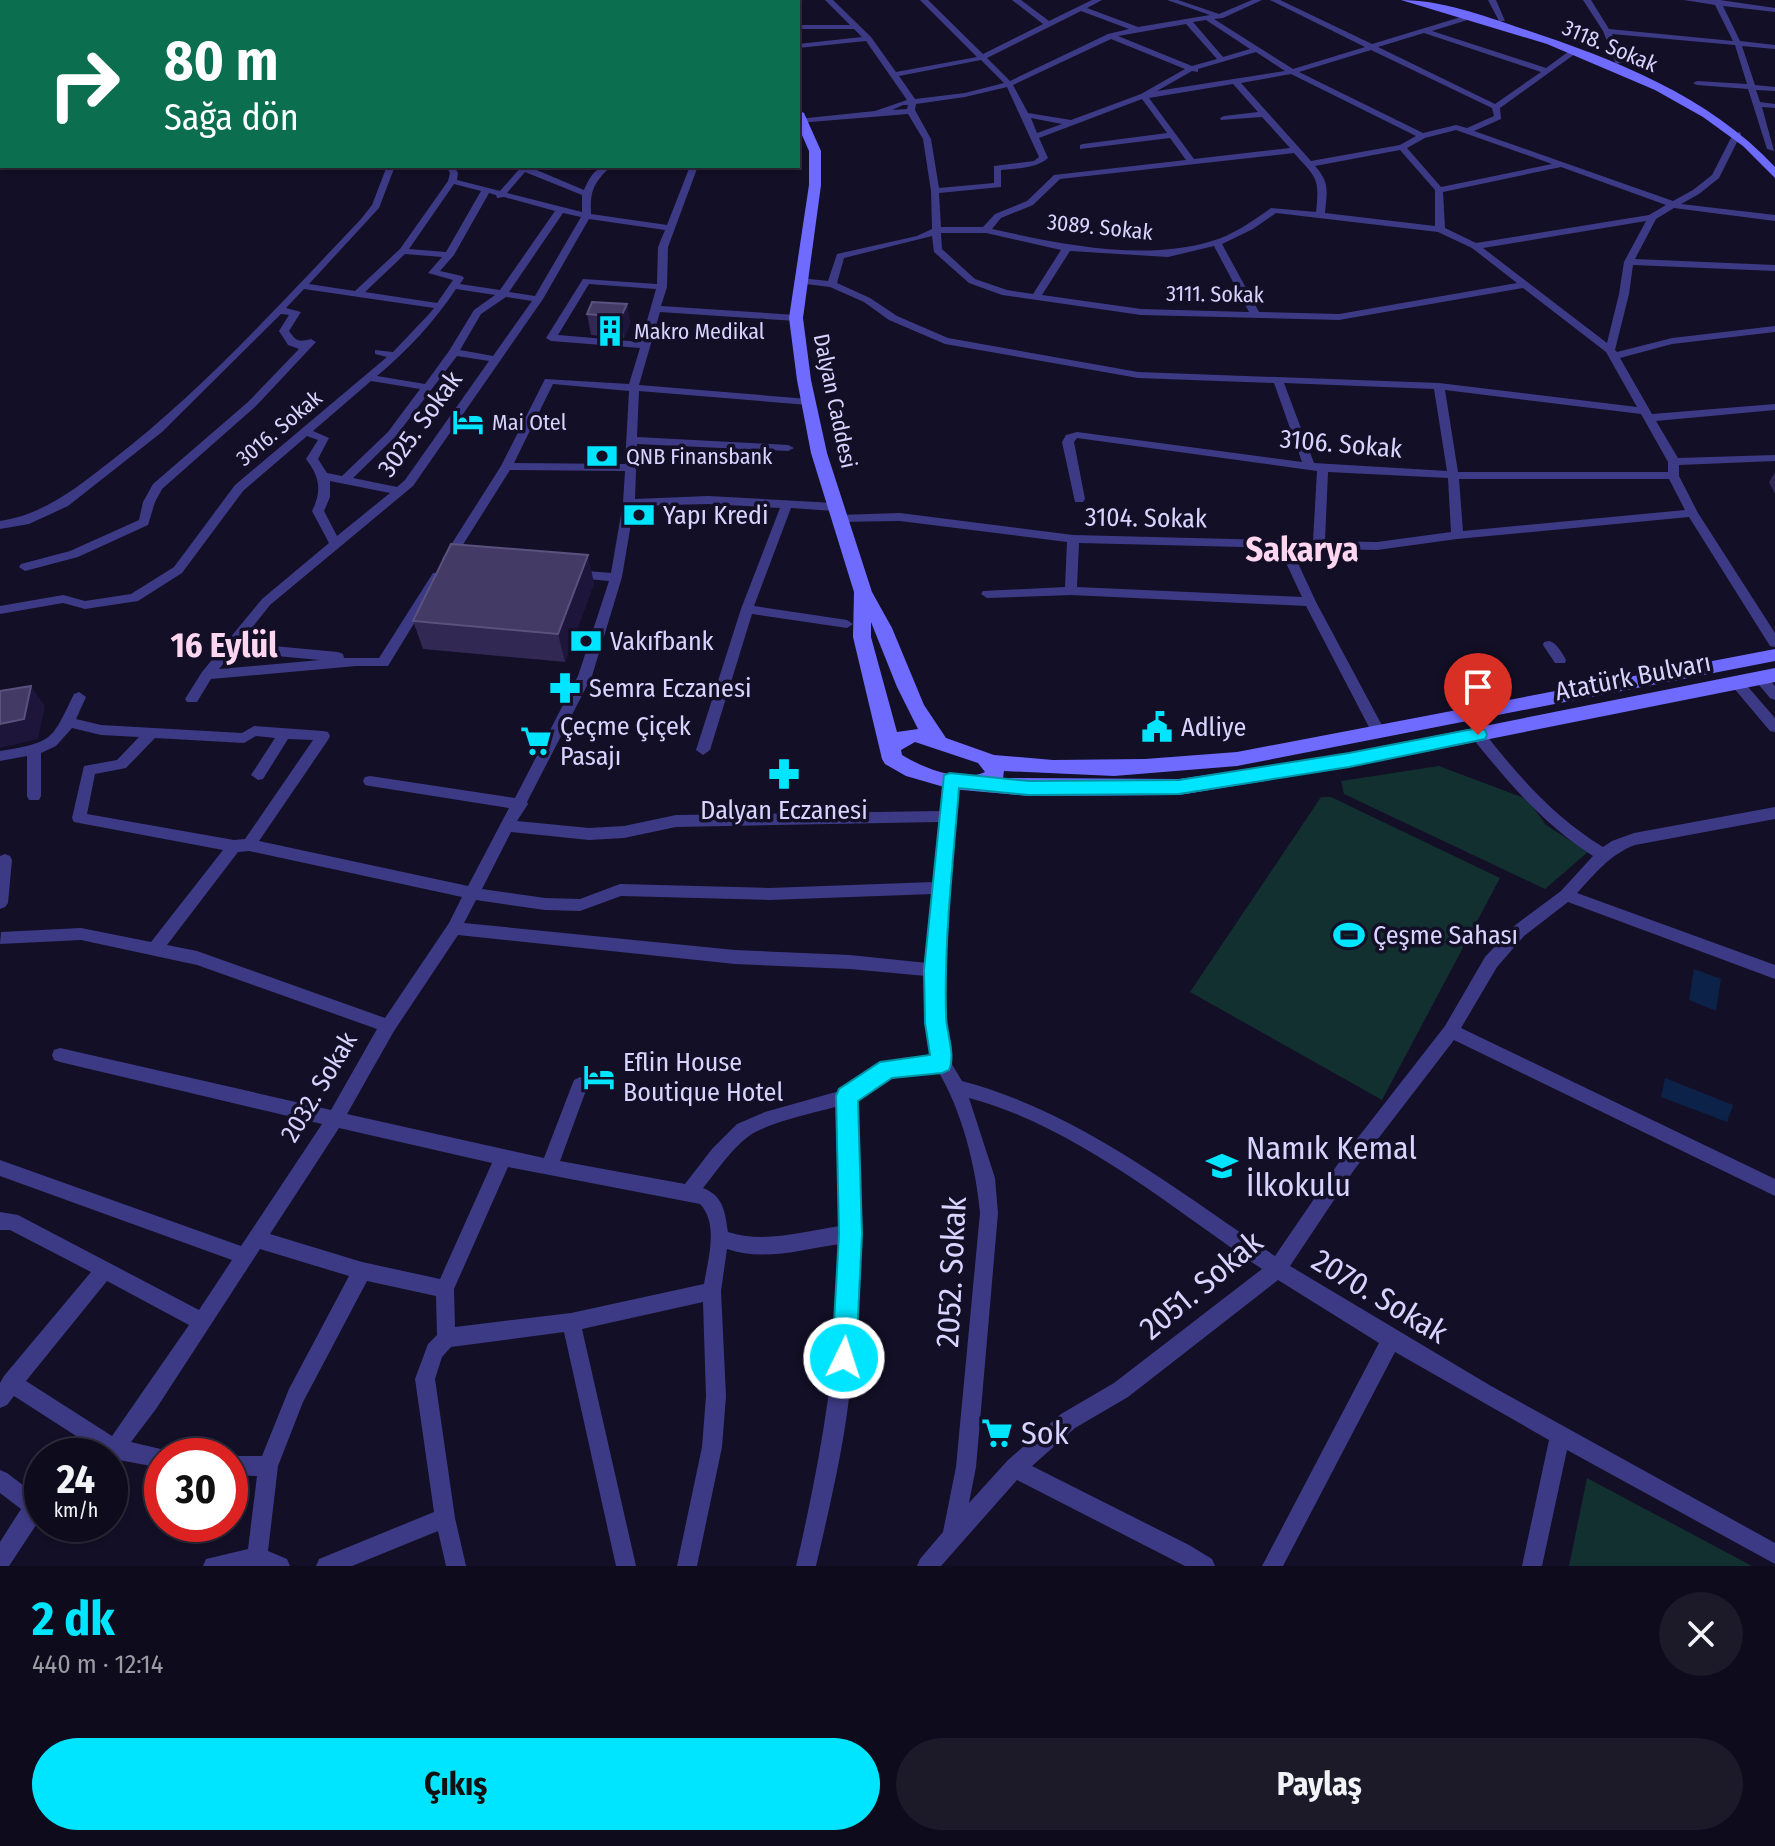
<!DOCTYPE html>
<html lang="tr">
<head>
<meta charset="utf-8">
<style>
  :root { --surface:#0e0b1c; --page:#1c1929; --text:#f1f3f6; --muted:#9b9ba3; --line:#2e2b3b; --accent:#00e5ff }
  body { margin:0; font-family:"Fira Sans Condensed",sans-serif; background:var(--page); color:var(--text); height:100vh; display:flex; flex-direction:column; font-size:30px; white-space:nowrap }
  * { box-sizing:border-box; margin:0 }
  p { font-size:26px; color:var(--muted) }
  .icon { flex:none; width:44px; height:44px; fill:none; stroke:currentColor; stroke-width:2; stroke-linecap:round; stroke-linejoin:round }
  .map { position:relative; height:1566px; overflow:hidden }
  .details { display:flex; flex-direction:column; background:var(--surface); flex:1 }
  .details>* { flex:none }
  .hud { position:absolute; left:0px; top:0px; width:800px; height:168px; box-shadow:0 2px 6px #0004,0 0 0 2px var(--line); background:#0b6e4f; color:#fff; overflow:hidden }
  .speed { position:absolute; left:24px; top:1438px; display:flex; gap:16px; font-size:40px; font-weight:700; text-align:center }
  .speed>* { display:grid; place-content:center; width:104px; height:104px; border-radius:50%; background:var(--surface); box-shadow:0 2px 6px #0004,0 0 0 2px var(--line); line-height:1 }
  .speed small { font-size:20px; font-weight:400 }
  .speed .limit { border:12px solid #d22; background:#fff; color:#111 }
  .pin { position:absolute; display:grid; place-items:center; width:68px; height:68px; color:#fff; margin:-82px -34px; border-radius:50% 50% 50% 0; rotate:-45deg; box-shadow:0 0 8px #0007 }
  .pin .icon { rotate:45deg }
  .me { position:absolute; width:88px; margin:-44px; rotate:4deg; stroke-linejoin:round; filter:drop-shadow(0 0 6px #0008) }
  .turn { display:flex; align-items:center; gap:28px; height:168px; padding:0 32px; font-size:36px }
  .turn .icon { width:104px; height:104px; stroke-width:2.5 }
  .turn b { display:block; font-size:56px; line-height:68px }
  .round { display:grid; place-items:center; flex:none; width:84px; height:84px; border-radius:42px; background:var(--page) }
  .overview { display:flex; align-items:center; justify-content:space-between; height:136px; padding:0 32px }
  h1 { font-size:48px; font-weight:700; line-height:60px; color:var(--accent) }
  .cta { display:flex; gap:16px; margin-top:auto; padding:16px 32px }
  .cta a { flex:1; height:92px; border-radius:48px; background:var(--accent); color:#111; font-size:32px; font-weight:700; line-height:92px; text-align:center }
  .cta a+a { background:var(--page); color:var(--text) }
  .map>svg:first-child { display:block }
</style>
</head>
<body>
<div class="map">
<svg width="1775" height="1566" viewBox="0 0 1775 1566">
  <rect width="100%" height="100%" fill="#130f26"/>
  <path fill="#12302f" d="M1439 766 1527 799 1546 825 1588 852 1545 889 1344 794 1341 781Z
    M1321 797H1331L1500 878 1382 1100 1190 992Z
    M1587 1478 1752 1566H1569Z"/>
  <path fill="#0c2248" d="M1694 969 1721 979 1716 1011 1689 1000Z
    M1665 1078 1733 1105 1727 1122 1661 1097Z"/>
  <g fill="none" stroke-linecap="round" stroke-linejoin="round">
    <path fill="#3d3a85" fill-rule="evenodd" d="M584 0H592L582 2Z
      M606 0H614L605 2Z
      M825 0H833L871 37 896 72 977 57 920 0H928L983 54 1043 24 1012 0H1021L1049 21 1092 0H1102L1087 8 1138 27 1210 15 1167 0H1178L1219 14 1252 0H1262L1223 18 1214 19 1293 69 1365 47 1270 0H1280L1372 44 1471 14H1474V18L1432 31 1546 68 1572 49 1579 51 1500 108 1501 119 1474 131 1673 201 1693 190 1712 175 1733 134 1740 132 1741 134 1719 178 1699 194 1681 204 1775 215V221L1674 208 1656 219 1635 259 1775 265V271L1633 265 1629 294 1615 350 1617 352 1672 338 1775 326V332L1672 344 1620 358 1652 414 1775 404V410L1656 421 1678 458 1775 455V461L1679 465V476L1698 513 1775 633V647L1770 646 1689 517 1457 539 1377 550 1324 549 1319 551 1314 548H1291L1316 602 1385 731 1378 736 1371 731 1306 606 1071 595 987 598 981 594 983 591 1065 587 1067 542 900 521 835 522V516L839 515 900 513 1073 535 1313 541 1317 471 1077 438 1074 442 1085 499 1083 502H1075L1062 442 1066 435 1077 432 1302 462 1274 383 1138 378 945 344 889 320 864 302 830 287 798 283V279L801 278 828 281 837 254 917 236 932 229 931 191 923 139 908 114 798 123V119L875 111 907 100 866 41 798 48V44L862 37 854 29H798V25H850ZM1081 11 1129 29 1108 34 1010 81 987 58ZM1206 20 1250 49 1223 57 1193 22ZM1186 24 1217 59 1192 66 1118 36ZM1424 33 1541 72 1495 104 1378 47ZM1111 39 1185 69 1141 94 1071 120 1028 113 1013 85ZM1371 50 1492 108 1494 116 1467 128 1456 125 1423 133 1299 72ZM1256 52 1285 71 1157 91 1192 71 1198 72V69ZM981 60 1004 83 965 93 915 99 899 76ZM1291 74 1416 136 1400 145 1311 161 1241 83ZM1233 84 1258 112 1224 116 1220 118 1221 120 1262 117 1290 148 1194 159 1149 98ZM1007 87 1039 157 1034 161 994 166V183L939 188 931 139 915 110 916 104 965 97ZM1142 99 1167 133 1083 144 1080 145V149L1170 138 1186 160 1054 175 1027 201 995 214 983 227H941L939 193 1001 187V170C1018 168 1035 169 1048 158L1039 138ZM903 105H908L907 109 892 110ZM1031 118 1062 124 1037 133ZM1456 130 1552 164 1441 187 1407 148 1425 138ZM1400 150 1435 190V226L1325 213C1327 191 1330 183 1315 166ZM1294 153C1316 178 1320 177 1316 212L1271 208C1253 221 1233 235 1212 241 1143 262 1061 244 992 229L1001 218 1033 205 1060 179ZM1561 167 1666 205 1649 215 1476 243 1445 228 1443 192ZM1276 213 1438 232 1472 248 1517 283 1339 314 1259 312 1222 244 1253 229ZM1646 221 1624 262 1619 294 1607 343 1483 248ZM941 233H986L1061 250 1033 294 1007 290 975 279 942 249ZM932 236 934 252 969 283 1002 295 1141 315 1339 320 1523 288 1606 352 1637 407 1439 383 1138 372 948 338 897 316 870 298 837 283 844 258ZM1214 246 1249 312 1141 309 1042 295 1070 251 1168 257ZM1284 383 1434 389 1447 471 1314 463ZM1445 390 1641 414 1668 462V472H1458ZM1328 472 1448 478 1451 532 1377 542 1325 541ZM1459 479H1669L1685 510 1463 531ZM1079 543 1279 548 1302 597 1077 587Z
      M1488 0H1496L1505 21H1499Z
      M1583 0H1591L1609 29 1733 41 1715 5 1684 0H1720L1775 8V12L1723 6 1740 41 1775 45V49L1742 46 1755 85 1775 87V91L1756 90 1760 102 1775 104V108L1762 107 1774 151 1767 149 1748 89 1697 85 1693 83 1697 81 1747 84 1735 45 1612 34 1623 62 1616 64 1603 31Z
      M387 166H395L379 208 309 284 355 291 400 249 448 181 450 173 446 166H454L458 173 457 180 500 191 522 166H527L584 190C590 177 595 166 611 166 594 183 590 189 591 214L667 225 690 166H698L668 247 667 287 661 306 796 315 801 318 796 321 660 312 639 385 808 399 813 402 808 405 639 391 637 437 788 445 794 448 788 451 637 444 635 499 708 496 834 503 840 507 834 511 791 508 754 606 847 620 853 624 847 628 752 614 710 750 703 755 696 750 741 609 780 508 708 504 634 506 622 577 592 676 527 802 528 804 517 821 589 828 624 826 676 815 940 811 943 780 945 776H955L957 780 942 970 944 1023 950 1061 962 1081C1079 1112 1176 1190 1275 1256L1342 1158 1445 1026 1485 957 1514 926 1561 891 1593 856C1544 825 1509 783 1473 739L1471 735 1473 731H1483C1518 776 1554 817 1603 847L1612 841 1634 833 1775 807V819L1635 845C1610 854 1595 874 1577 893L1775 965V979L1568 902 1524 936 1497 967 1461 1028 1775 1179V1196L1454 1040 1354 1170 1290 1266 1491 1386 1775 1543V1564L1567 1450 1542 1566H1522L1549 1440 1395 1352 1283 1566H1262L1379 1343 1278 1280 1128 1397 1075 1428 1032 1466 1189 1545 1212 1559 1215 1566H1185L1017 1480 941 1566H917L920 1559 943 1532 956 1467 980 1213C976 1167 962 1111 938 1071L891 1076 855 1100C858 1194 861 1286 851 1380 845 1443 830 1505 816 1566H796C821 1458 839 1355 840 1244 804 1249 763 1262 727 1249L721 1291 726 1396 722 1447 697 1566H677L702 1447 706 1396 703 1302 582 1329 636 1566H616L564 1332 451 1347 442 1357 435 1379 455 1518 466 1566H446L438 1531 352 1566H316L319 1559 434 1512 415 1379 428 1344 437 1335 436 1296 367 1281 303 1402 278 1466 268 1551 287 1559 290 1566H203L206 1559 248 1549 257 1476 230 1475V1456H228H262L289 1389 349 1276 260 1249 156 1409 131 1442 169 1451 171 1456H162V1468L119 1460 110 1466V1456H99L101 1452 14 1396 7 1405 0 1408V1383L4 1376 91 1272 10 1230H0V1212L18 1215 199 1310 232 1260 0 1176V1160L241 1246 322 1124 60 1062 54 1060 52 1055 54 1050 60 1048 331 1110 377 1029 197 965 81 940 0 944 1 932 81 928 151 942 223 850 74 822 72 818 84 766 117 760 139 737 101 735 72 728 56 746 41 753V796L39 800H29L27 796V756L0 761V751C54 742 51 741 74 694L79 692 86 697 76 719 101 725 242 733 254 726 323 731 328 732 330 736 328 740 259 841 468 886 509 808 370 786 365 785 363 781 365 777 370 776 515 798 578 676 609 581 576 578 570 574 576 570 611 573 623 503 625 471 510 470 452 562 448 563 442 559 501 466 545 379 629 384 640 348 551 341 546 338 583 279 657 284 658 247 665 230 589 219 543 299 413 486 270 605 240 643 338 652 343 654 344 658H379L433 573H441L443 576 388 666H356L211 679 197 702H187L185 699 202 672 262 599 329 543 312 511C322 491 320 477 306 459L318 440 307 436 243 491 182 573 138 601 85 609 63 603 0 614V606L63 595 85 601 131 594 174 567 235 485 387 357 375 354V350L393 352 430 313 434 308 304 289 286 308 301 312 289 331C297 342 298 342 311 339L316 342 256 406 162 489 155 502 148 525 78 557 25 571 19 567 21 564 70 551 139 520 143 502 153 484 248 402 299 349 288 345 279 331 289 315 281 314 162 432 68 506 29 524 0 529V521C45 514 76 488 111 461 203 390 281 303 361 219L372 205ZM525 172 582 195V212L507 193ZM454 184 481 191 446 252 409 249ZM489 193 496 195 497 198 504 197 555 211 500 290 460 284 464 278 462 276 440 271 454 255ZM563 213 581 217 535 296 509 292ZM405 254 442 257 428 273 453 280 437 303 365 292ZM589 284 656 289 641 342 558 335ZM456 289 495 295 474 310 449 351 425 384 377 376C408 350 434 322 456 289ZM506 297 532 301 493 356 460 350 481 314ZM457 356 489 361 405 480 397 487 353 478 396 436ZM371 381 420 389 388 432 342 476 327 473 318 459 329 438 313 431ZM553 384 629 391 625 464 514 463ZM330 481 390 493 337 536 324 511 330 497ZM233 652 320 660 219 669ZM256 736 275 738 251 775 258 780 263 779 288 739 313 740 245 839 234 840 87 814 95 774 126 768 155 738 244 743ZM939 822 934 882 769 888 620 884 580 899 545 898 482 889 511 832 589 840 624 838 676 827ZM249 851 462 897 449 923 385 1018 197 951 167 945 238 852ZM933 894 927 963 850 955 735 950 464 923 476 900 545 910 580 911 621 896 769 900ZM458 935 735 964 850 969 926 976 928 1023 933 1057 888 1062 843 1090 765 1112 737 1124 712 1149 685 1184 560 1161 588 1085 586 1080 580 1077 574 1080 572 1085 544 1158 347 1114 394 1031ZM969 1098C1075 1126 1172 1208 1262 1269L1114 1383 1061 1414 1008 1460 969 1503 976 1467 998 1213 995 1178ZM839 1106 840 1226C804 1231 764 1244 728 1232 725 1213 724 1196 703 1188 717 1171 731 1149 749 1136 769 1122 814 1113 839 1106ZM339 1128 492 1163 440 1279 362 1262 270 1234ZM508 1167 700 1204C719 1224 708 1259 704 1284L571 1313 455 1327 454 1289ZM107 1281 189 1325 112 1436 26 1381Z
      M1549 641C1557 643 1562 653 1566 660L1565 663H1555L1543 645 1544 642Z
      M1760 673 1765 675 1775 686V700L1770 698 1753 678Z
      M1737 678 1742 680 1775 718V732L1770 731 1732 686 1730 683 1732 680Z
      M5 854 10 856 12 860 8 903 5 907 0 909V856Z
      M0 1470 7 1473 37 1496H42V1516L9 1566H0V1542L21 1509 0 1493Z"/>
    <path fill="#6f6bff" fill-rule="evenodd" d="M672 0H683L684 2H673Z
      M1401 0C1441 0 1482 15 1520 28 1611 58 1708 95 1775 167V178L1743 146 1703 117 1655 90 1547 44Z
      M798 110 804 113 821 151V185L803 318 811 380 827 453 872 592 892 628 924 705 946 738 994 755 1053 760 1145 759 1237 752 1775 649V661L1237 766 1114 776 1004 771 1003 778 1179 779 1242 770 1349 753 1775 668V682L1349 767 1179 795 1029 796 951 789 906 776 885 764 882 759 853 637 854 592 811 453 797 380 789 318 809 185V151L798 126ZM871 622 897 687 918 729 897 732 871 637ZM915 742 978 763 985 772C961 783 923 768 902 755L901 750Z"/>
  </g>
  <path fill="#312854" d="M627 304 630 324 624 338 591 335 587 314Z
    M1775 472V494L1769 482Z
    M594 583 565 662 423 649 413 621Z"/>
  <path fill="#1d163a" d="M627 304 630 324 624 338 621 317Z
    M588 555 594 583 565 662 558 634Z
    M31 686 45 706 38 739 0 748V724Z"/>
  <path fill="#433a66" stroke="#5a527e" stroke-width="2" d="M592 302 627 304 621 317 587 314Z
    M451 544 588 555 558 634 413 621Z
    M31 686 24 719 0 724V691Z"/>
  <path fill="#00e5ff" stroke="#0095a6" stroke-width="2" d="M1478 728 1485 730 1487 735 1485 739 1349 767 1179 794 1029 795 959 788C953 863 944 939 946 1015 946 1032 956 1055 949 1070L942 1073 892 1078 858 1101 862 1234 856 1358 853 1367 844 1371 835 1367 832 1358 839 1234 836 1096 839 1089 880 1062 930 1055 925 1023 924 970 944 775 950 773 1029 781 1179 780 1349 753Z"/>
  <defs>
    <symbol id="building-bare" viewBox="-9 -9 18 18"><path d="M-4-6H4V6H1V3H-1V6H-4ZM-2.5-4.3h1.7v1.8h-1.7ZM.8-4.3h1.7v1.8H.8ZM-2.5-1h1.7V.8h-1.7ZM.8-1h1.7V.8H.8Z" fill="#00e5ff" stroke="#130f26" stroke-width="2.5" paint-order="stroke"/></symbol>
    <symbol id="hotel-bare" viewBox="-9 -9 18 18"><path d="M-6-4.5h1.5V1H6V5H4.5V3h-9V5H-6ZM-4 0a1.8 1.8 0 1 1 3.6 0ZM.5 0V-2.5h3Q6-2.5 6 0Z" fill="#00e5ff" stroke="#130f26" stroke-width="2.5" paint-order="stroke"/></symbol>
    <symbol id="bank-bare" viewBox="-9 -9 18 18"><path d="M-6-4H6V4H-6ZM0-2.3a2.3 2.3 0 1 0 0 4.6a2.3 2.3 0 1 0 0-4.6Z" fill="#00e5ff" stroke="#130f26" stroke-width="2.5" paint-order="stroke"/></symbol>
    <symbol id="pharmacy-bare" viewBox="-9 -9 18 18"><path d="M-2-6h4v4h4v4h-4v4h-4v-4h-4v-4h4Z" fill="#00e5ff" stroke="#130f26" stroke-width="2.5" paint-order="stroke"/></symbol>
    <symbol id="civic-bare" viewBox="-9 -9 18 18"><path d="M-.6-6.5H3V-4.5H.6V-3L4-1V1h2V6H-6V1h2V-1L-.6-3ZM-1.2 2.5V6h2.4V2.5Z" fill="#00e5ff" stroke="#130f26" stroke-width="2.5" paint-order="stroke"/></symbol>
    <symbol id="supermarket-bare" viewBox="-9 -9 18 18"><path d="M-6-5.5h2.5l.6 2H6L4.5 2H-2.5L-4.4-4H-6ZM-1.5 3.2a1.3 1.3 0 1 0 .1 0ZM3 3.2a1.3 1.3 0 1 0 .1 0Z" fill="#00e5ff" stroke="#130f26" stroke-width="2.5" paint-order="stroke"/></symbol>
    <symbol id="stadium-bare" viewBox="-9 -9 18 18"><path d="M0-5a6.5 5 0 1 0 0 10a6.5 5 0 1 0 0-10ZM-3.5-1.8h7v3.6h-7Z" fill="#00e5ff" stroke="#130f26" stroke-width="2.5" paint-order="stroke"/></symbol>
    <symbol id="school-bare" viewBox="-9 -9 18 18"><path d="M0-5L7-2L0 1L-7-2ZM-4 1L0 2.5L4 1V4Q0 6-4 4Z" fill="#00e5ff" stroke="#130f26" stroke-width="2.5" paint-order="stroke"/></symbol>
  </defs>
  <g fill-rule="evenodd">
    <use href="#building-bare" x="588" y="309" width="44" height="44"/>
    <use href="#hotel-bare" x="446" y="400" width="44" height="44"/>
    <use href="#bank-bare" x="580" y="434" width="44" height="44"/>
    <use href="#bank-bare" x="617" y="493" width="44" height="44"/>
    <use href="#bank-bare" x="564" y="619" width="44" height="44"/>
    <use href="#pharmacy-bare" x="543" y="666" width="44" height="44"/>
    <use href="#civic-bare" x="1135" y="705" width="44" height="44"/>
    <use href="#supermarket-bare" x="514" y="719" width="44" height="44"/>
    <use href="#pharmacy-bare" x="762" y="752" width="44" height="44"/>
    <use href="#stadium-bare" x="1327" y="913" width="44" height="44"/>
    <use href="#hotel-bare" x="577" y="1055" width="44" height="44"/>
    <use href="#school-bare" x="1200" y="1144" width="44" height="44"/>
    <use href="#supermarket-bare" x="975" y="1411" width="44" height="44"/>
  </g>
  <g text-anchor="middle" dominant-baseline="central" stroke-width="7" stroke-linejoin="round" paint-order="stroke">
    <g font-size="22" fill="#d9d4ff" stroke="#130f26">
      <text transform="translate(1610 46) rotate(23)">3118. Sokak</text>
      <text transform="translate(1100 227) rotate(6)">3089. Sokak</text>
      <text transform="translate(1215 294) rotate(1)">3111. Sokak</text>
      <text transform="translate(835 401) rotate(78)">Dalyan Caddesi</text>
      <text transform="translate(279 428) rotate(-40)">3016. Sokak</text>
    </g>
    <g font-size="22" fill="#d9d4ff" stroke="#130f26" text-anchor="start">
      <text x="634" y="331">Makro Medikal</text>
      <text x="492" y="422">Mai Otel</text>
      <text x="626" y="456">QNB Finansbank</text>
    </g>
    <g font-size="26" fill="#d9d4ff" stroke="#130f26">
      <text transform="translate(420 424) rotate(-54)">3025. Sokak</text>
      <text transform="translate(1341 444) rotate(5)">3106. Sokak</text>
      <text transform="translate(1146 518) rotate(1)">3104. Sokak</text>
      <text transform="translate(1633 677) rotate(-11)">Atatürk Bulvarı</text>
      <text transform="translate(319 1087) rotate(-59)">2032. Sokak</text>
    </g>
    <g font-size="26" fill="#d9d4ff" stroke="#130f26" text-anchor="start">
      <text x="663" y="515">Yapı Kredi</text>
      <text x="610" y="641">Vakıfbank</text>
      <text x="589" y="688">Semra Eczanesi</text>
      <text x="560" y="726">Çeçme Çiçek<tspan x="560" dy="30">Pasajı</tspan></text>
      <text x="1181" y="727">Adliye</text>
      <text x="784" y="810" text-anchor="middle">Dalyan Eczanesi</text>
      <text x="1373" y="935">Çeşme Sahası</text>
      <text x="623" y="1062">Eflin House<tspan x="623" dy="30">Boutique Hotel</tspan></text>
    </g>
    <g font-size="32" fill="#d9d4ff" stroke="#130f26" text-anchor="start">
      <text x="1246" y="1148">Namık Kemal<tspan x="1246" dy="37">İlkokulu</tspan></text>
      <text x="1021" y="1433">Sok</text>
    </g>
    <g font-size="32" fill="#d9d4ff" stroke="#130f26">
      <text transform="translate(951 1272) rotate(-87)">2052. Sokak</text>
      <text transform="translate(1201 1285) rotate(-40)">2051. Sokak</text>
      <text transform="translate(1380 1296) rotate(31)">2070. Sokak</text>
    </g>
    <g font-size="34" font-weight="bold" fill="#ffd6f0" stroke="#130f26">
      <text x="1302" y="549">Sakarya</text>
      <text x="224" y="645">16 Eylül</text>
    </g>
  </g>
</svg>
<div class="speed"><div>24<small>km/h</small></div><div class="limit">30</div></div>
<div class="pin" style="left:1478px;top:735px;background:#d93025"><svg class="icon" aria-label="arrive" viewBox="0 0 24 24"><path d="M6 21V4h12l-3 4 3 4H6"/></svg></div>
<svg class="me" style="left:844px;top:1358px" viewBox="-20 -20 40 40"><circle r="17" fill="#00e5ff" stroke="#fff" stroke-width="3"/><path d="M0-11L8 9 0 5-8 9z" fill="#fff"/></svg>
<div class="hud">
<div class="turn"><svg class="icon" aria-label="right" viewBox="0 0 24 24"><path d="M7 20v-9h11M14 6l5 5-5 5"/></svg><div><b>80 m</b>Sağa dön</div></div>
</div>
</div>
<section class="details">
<div class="overview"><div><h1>2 dk</h1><p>440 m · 12:14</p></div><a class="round"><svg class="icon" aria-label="close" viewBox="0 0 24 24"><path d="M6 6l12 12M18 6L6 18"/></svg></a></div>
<div class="cta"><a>Çıkış</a><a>Paylaş</a></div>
</section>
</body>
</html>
